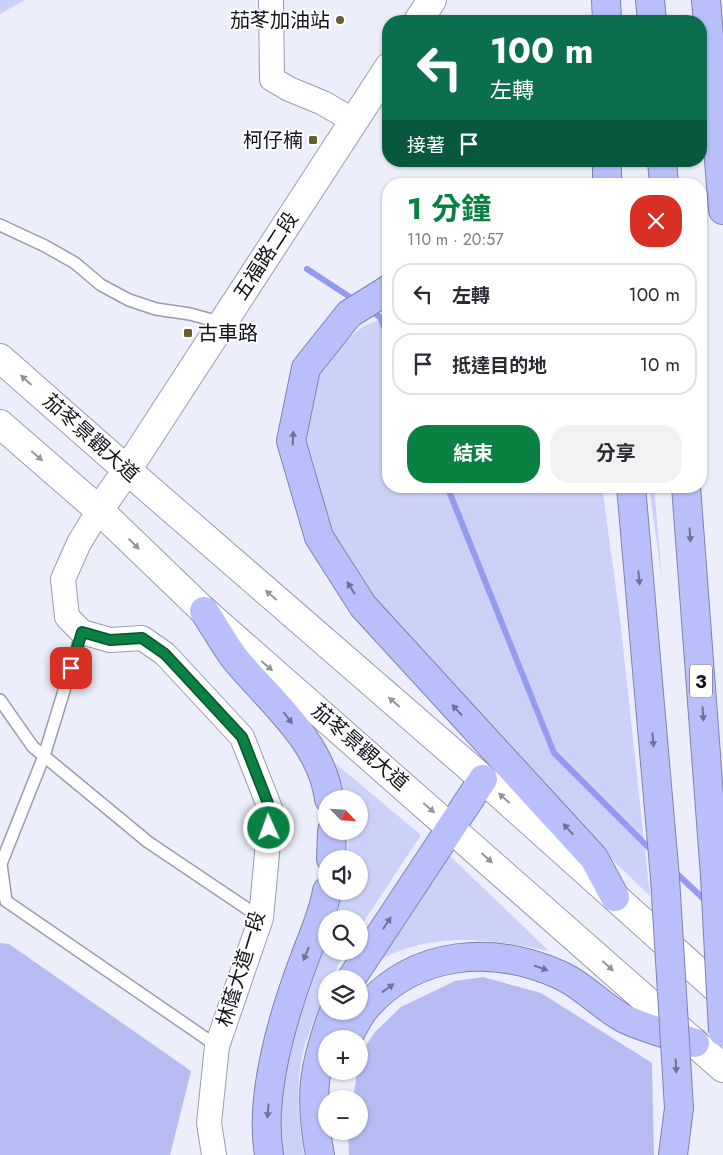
<!DOCTYPE html>
<html lang="zh-TW">
<head>
<meta charset="utf-8">
<style>
  :root { --surface:#fff; --page:#f2f2f3; --text:#2b2b33; --muted:#7c7c81; --line:#e1e1e2; --accent:#0b8043 }
  body { margin:0; font-family:Jost,"Noto Sans TC",sans-serif; background:var(--page); color:var(--text); height:100vh; display:flex; flex-direction:column; font-size:19px; white-space:nowrap }
  * { box-sizing:border-box; margin:0 }
  p { font-size:16px; color:var(--muted) }
  .icon { flex:none; width:28px; height:28px; fill:none; stroke:currentColor; stroke-width:2; stroke-linecap:round; stroke-linejoin:round }
  .map { position:relative; flex:1; overflow:hidden }
  .side { position:absolute; left:382px; top:178px; width:325px; height:315px; display:flex; flex-direction:column; background:var(--surface); border-radius:20px; box-shadow:0 1px 4px #0004 }
  .side>* { flex:none }
  .guide { position:absolute; left:382px; top:15px; width:325px; height:152px; border-radius:20px; box-shadow:0 1px 4px #0004; background:#0b6e4f; color:#fff; overflow:hidden }
  .needle { width:32px; rotate:115deg }
  .tools { position:absolute; left:318px; top:790px; display:grid; gap:10px }
  .tools a { display:grid; place-items:center; width:50px; height:50px; border-radius:50%; background:var(--surface); box-shadow:0 1px 4px #0004; font-size:25px }
  .pin { position:absolute; display:grid; place-items:center; width:42px; height:42px; color:#fff; margin:-21px; border-radius:10px; box-shadow:0 2px 8px #0006 }
  .me { position:absolute; width:55px; margin:-28px; rotate:358deg; stroke-linejoin:round; filter:drop-shadow(0 0 4px #0008) }
  .turn { display:flex; align-items:center; gap:18px; height:105px; padding:0 25px; font-size:22px }
  .turn .icon { width:65px; height:65px; stroke-width:2.5 }
  .turn b { display:block; font-size:35px; line-height:42px }
  .then { display:flex; align-items:center; height:48px; padding:0 25px; background:#0003; gap:10px; font-size:19px }
  .round { display:grid; place-items:center; flex:none; width:52px; height:52px; border-radius:20px; background:var(--page) }
  .head { display:flex; align-items:center; justify-content:space-between; height:85px; padding:0 25px }
  h1 { font-size:30px; font-weight:700; line-height:38px; color:var(--accent) }
  .action { display:flex; gap:10px; margin-top:auto; padding:10px 25px }
  .action a { flex:1; height:58px; border-radius:20px; background:var(--accent); color:#fff; font-size:20px; font-weight:700; line-height:58px; text-align:center }
  .action a+a { background:var(--page); color:var(--text) }
  ul { padding:0; list-style:none }
  li { display:flex; align-items:center; gap:15px; height:62px; margin:0 10px 8px; padding:0 15px; border:2px solid var(--line); border-radius:20px }
  li div { flex:1 }
  li b { display:block; font-size:19px }
  li em { font-style:normal }
  .map>svg:first-child { display:block }
</style>
</head>
<body>
<div class="map">
<svg width="723" height="1155" viewBox="0 0 723 1155">
  <rect width="100%" height="100%" fill="#eceefb"/>
  <path fill="#ccd1f7" d="M0 0H25L0 14Z
    M389 316V486H602L620 619 650 896 595 843 369 598 334 535 314 478 305 442 307 407 320 370 345 341 364 326Z
    M649 486H654L662 580Z
    M330 759 421 835 359 929V919H337L342 891H359V859H346L350 831H359V799H346Z
    M448 854 549 951C497 940 444 932 394 953 382 958 371 966 360 972Z
    M326 944V951H346L331 979H326C326 1002 312 1022 305 1044 295 1081 298 1118 304 1155H284C276 1115 282 1057 295 1019 304 993 316 969 326 944Z"/>
  <path fill="#b6bcf1" d="M0 943 9 944 191 1071 170 1155H0Z
    M483 977 541 993 652 1063 654 1155H349L348 1131H359V1099H353L360 1054 375 1032 401 1007 455 981Z"/>
  <g fill="none" stroke-linecap="round" stroke-linejoin="round">
    <path stroke="#949af1" stroke-width="6" d="M307 269 356 301
      M369 310 380 317 389 339
      M447 486 554 753 654 853
      M673 870 707 902"/>
    <defs>
      <path id="service" d="M0 225 45 246 75 263 101 285 129 300 156 309 190 314 223 323
        M82 632 44 756 1 864 6 901 217 1046
        M0 700 33 747 44 756 148 842 261 918"/>
      <path id="minor" d="M271 0 272 79 289 89 323 103 354 121
        M99 510 79 543 63 579 67 617 82 632 110 640 142 638 165 654 242 737 271 811 261 918 217 1046 209 1123 214 1155"/>
      <path id="tertiary" d="M0 358 127 470
        M0 424 99 510"/>
      <path id="secondary" d="M418 21 432 0
        M389 67 127 470 99 510 204 611 723 1068
        M127 470 483 779 723 994"/>
      <path id="motorway" d="M606 0 607 21
        M650 0 652 21
        M706 0 723 210
        M607 161V184
        M662 161 664 184
        M389 289 349 314 306 368 291 441 319 537 363 606 594 858 615 897
        M631 486 665 878
        M686 486 715 876
        M204 611C215 627 224 645 236 660 270 701 322 742 329 799
        M331 859 332 831
        M351 979 483 779
        M347 1039C353 1028 359 1015 367 1006 418 950 493 945 560 975 583 985 601 1006 623 1018 645 1029 672 1035 695 1043
        M269 1155C259 1095 283 1016 304 960 312 938 323 915 327 891
        M320 1155C309 1097 313 1066 334 1011
        M673 1155 679 1108"/>
    </defs>
    <use href="#service" stroke="#999cb0" stroke-width="14"/>
    <use href="#minor" stroke="#999cb0" stroke-width="26"/>
    <use href="#tertiary" stroke="#999cb0" stroke-width="30"/>
    <use href="#secondary" stroke="#999cb0" stroke-width="30"/>
    <use href="#motorway" stroke="#7f83ac" stroke-width="30"/>
    <use href="#service" stroke="#fff" stroke-width="11"/>
    <use href="#minor" stroke="#fff" stroke-width="24"/>
    <use href="#tertiary" stroke="#fff" stroke-width="28"/>
    <use href="#secondary" stroke="#fff" stroke-width="28"/>
    <use href="#motorway" stroke="#b9bffb" stroke-width="28"/>
    <defs>
      <path id="motorway-bridge" d="M715 876 723 1032
        M665 878 679 1108"/>
    </defs>
    <use href="#motorway-bridge" stroke="#7f83ac" stroke-width="30" stroke-linecap="butt"/>
    <use href="#motorway-bridge" stroke="#b9bffb" stroke-width="28"/>
  </g>
  <defs><path id="oneway-solid" d="M-6-.8H1V-3.2L6.5 0L1 3.2V.8H-6Z" transform="scale(1.25)"/></defs>
  <g fill="#949598">
    <use href="#oneway-solid" transform="translate(26 380) rotate(-138)"/>
    <use href="#oneway-solid" transform="translate(37 456) rotate(41)"/>
    <use href="#oneway-solid" transform="translate(134 544) rotate(44)"/>
    <use href="#oneway-solid" transform="translate(271 595) rotate(-139)"/>
    <use href="#oneway-solid" transform="translate(267 666) rotate(41)"/>
    <use href="#oneway-solid" transform="translate(394 702) rotate(-139)"/>
    <use href="#oneway-solid" transform="translate(504 798) rotate(-138)"/>
    <use href="#oneway-solid" transform="translate(429 808) rotate(41)"/>
    <use href="#oneway-solid" transform="translate(487 858) rotate(42)"/>
    <use href="#oneway-solid" transform="translate(608 966) rotate(42)"/>
  </g>
  <g fill="#6e7296">
    <use href="#oneway-solid" transform="translate(293 438) rotate(-87)"/>
    <use href="#oneway-solid" transform="translate(690 535) rotate(86)"/>
    <use href="#oneway-solid" transform="translate(639 578) rotate(85)"/>
    <use href="#oneway-solid" transform="translate(351 588) rotate(-122)"/>
    <use href="#oneway-solid" transform="translate(457 710) rotate(-133)"/>
    <use href="#oneway-solid" transform="translate(703 714) rotate(86)"/>
    <use href="#oneway-solid" transform="translate(288 718) rotate(53)"/>
    <use href="#oneway-solid" transform="translate(653 740) rotate(85)"/>
    <use href="#oneway-solid" transform="translate(568 829) rotate(-133)"/>
    <use href="#oneway-solid" transform="translate(387 923) rotate(-57)"/>
    <use href="#oneway-solid" transform="translate(306 954) rotate(112)"/>
    <use href="#oneway-solid" transform="translate(541 968) rotate(19)"/>
    <use href="#oneway-solid" transform="translate(388 988) rotate(-36)"/>
    <use href="#oneway-solid" transform="translate(676 1066) rotate(87)"/>
    <use href="#oneway-solid" transform="translate(268 1111) rotate(95)"/>
  </g>
  <g fill="none" stroke-linecap="round" stroke-linejoin="round">
    <defs>
      <path id="route" d="M71 668 82 632 110 640 142 638 165 654 242 737 271 811 269 828"/>
    </defs>
    <use href="#route" stroke="#07532c" stroke-width="12"/>
    <use href="#route" stroke="#0b8043" stroke-width="9"/>
  </g>
  <g fill="#645f2c" stroke="#fff" stroke-width="2">
    <circle cx="340" cy="20" r="5"/>
    <rect x="308" y="135" width="10" height="10" rx="2.5"/>
    <rect x="183" y="328" width="10" height="10" rx="2.5"/>
  </g>
  <g text-anchor="middle" dominant-baseline="central" stroke-width="4" stroke-linejoin="round" paint-order="stroke">
    <rect fill="#fff" stroke="#595a5f" stroke-width="1" x="690" y="664.5" width="22" height="33" rx="4"/>
    <g font-size="19" font-weight="bold" fill="#12131a">
      <text x="701" y="681">3</text>
    </g>
    <g font-size="20" fill="#12131a" stroke="#fff" text-anchor="end">
      <text x="330" y="20">茄苳加油站</text>
      <text x="303" y="140">柯仔楠</text>
      <text x="198" y="333" text-anchor="start">古車路</text>
    </g>
    <g font-size="20" fill="#12131a" stroke="#fff">
      <text transform="translate(266 256) rotate(-57)">五福路二段</text>
      <text transform="translate(91 438) rotate(42)">茄苳景觀大道</text>
      <text transform="translate(360 747) rotate(41)">茄苳景觀大道</text>
      <text transform="translate(241 969) rotate(-73)">林蔭大道一段</text>
    </g>
  </g>
</svg>
<div class="tools">
<a><svg class="needle" viewBox="-14 -14 28 28"><path d="M0-13l5 13h-10z" fill="#e53935"/><path d="M0 13l5-13h-10z" fill="#7c7c81"/></svg></a>
<a><svg class="icon" aria-label="sound" viewBox="0 0 24 24"><path d="M4 9h4l5-4v14l-5-4H4zM17 9q2 3 0 6"/></svg></a>
<a><svg class="icon" aria-label="search" viewBox="0 0 24 24"><circle cx="10" cy="10" r="6"/><path d="M15 15l6 6"/></svg></a>
<a><svg class="icon" aria-label="layers" viewBox="0 0 24 24"><path d="M12 4l9 5-9 5-9-5zM3 14l9 5 9-5"/></svg></a>
<a>+</a>
<a>−</a>
</div>
<div class="pin" style="left:71px;top:668px;background:#d93025"><svg class="icon" aria-label="arrive" viewBox="0 0 24 24"><path d="M6 21V4h12l-3 4 3 4H6"/></svg></div>
<svg class="me" style="left:269px;top:828px" viewBox="-20 -20 40 40"><circle r="17" fill="#0b8043" stroke="#fff" stroke-width="3"/><path d="M0-11L8 9 0 5-8 9z" fill="#fff"/></svg>
<div class="guide">
<div class="turn"><svg class="icon" aria-label="left" viewBox="0 0 24 24"><path d="M17 20v-9H6M10 6l-5 5 5 5"/></svg><div><b>100 m</b>左轉</div></div>
<div class="then">接著<svg class="icon" aria-label="arrive" viewBox="0 0 24 24"><path d="M6 21V4h12l-3 4 3 4H6"/></svg></div>
</div>
<section class="side">
<div class="head"><div><h1>1 分鐘</h1><p>110 m · 20:57</p></div><a class="round" style="background:#d93025;color:#fff"><svg class="icon" aria-label="close" viewBox="0 0 24 24"><path d="M6 6l12 12M18 6L6 18"/></svg></a></div>
<ul>
<li><svg class="icon" aria-label="left" viewBox="0 0 24 24"><path d="M17 20v-9H6M10 6l-5 5 5 5"/></svg><div><b>左轉</b></div><em>100 m</em></li>
<li><svg class="icon" aria-label="arrive" viewBox="0 0 24 24"><path d="M6 21V4h12l-3 4 3 4H6"/></svg><div><b>抵達目的地</b></div><em>10 m</em></li>
</ul>
<div class="action"><a>結束</a><a>分享</a></div>
</section>
</div>
</body>
</html>
